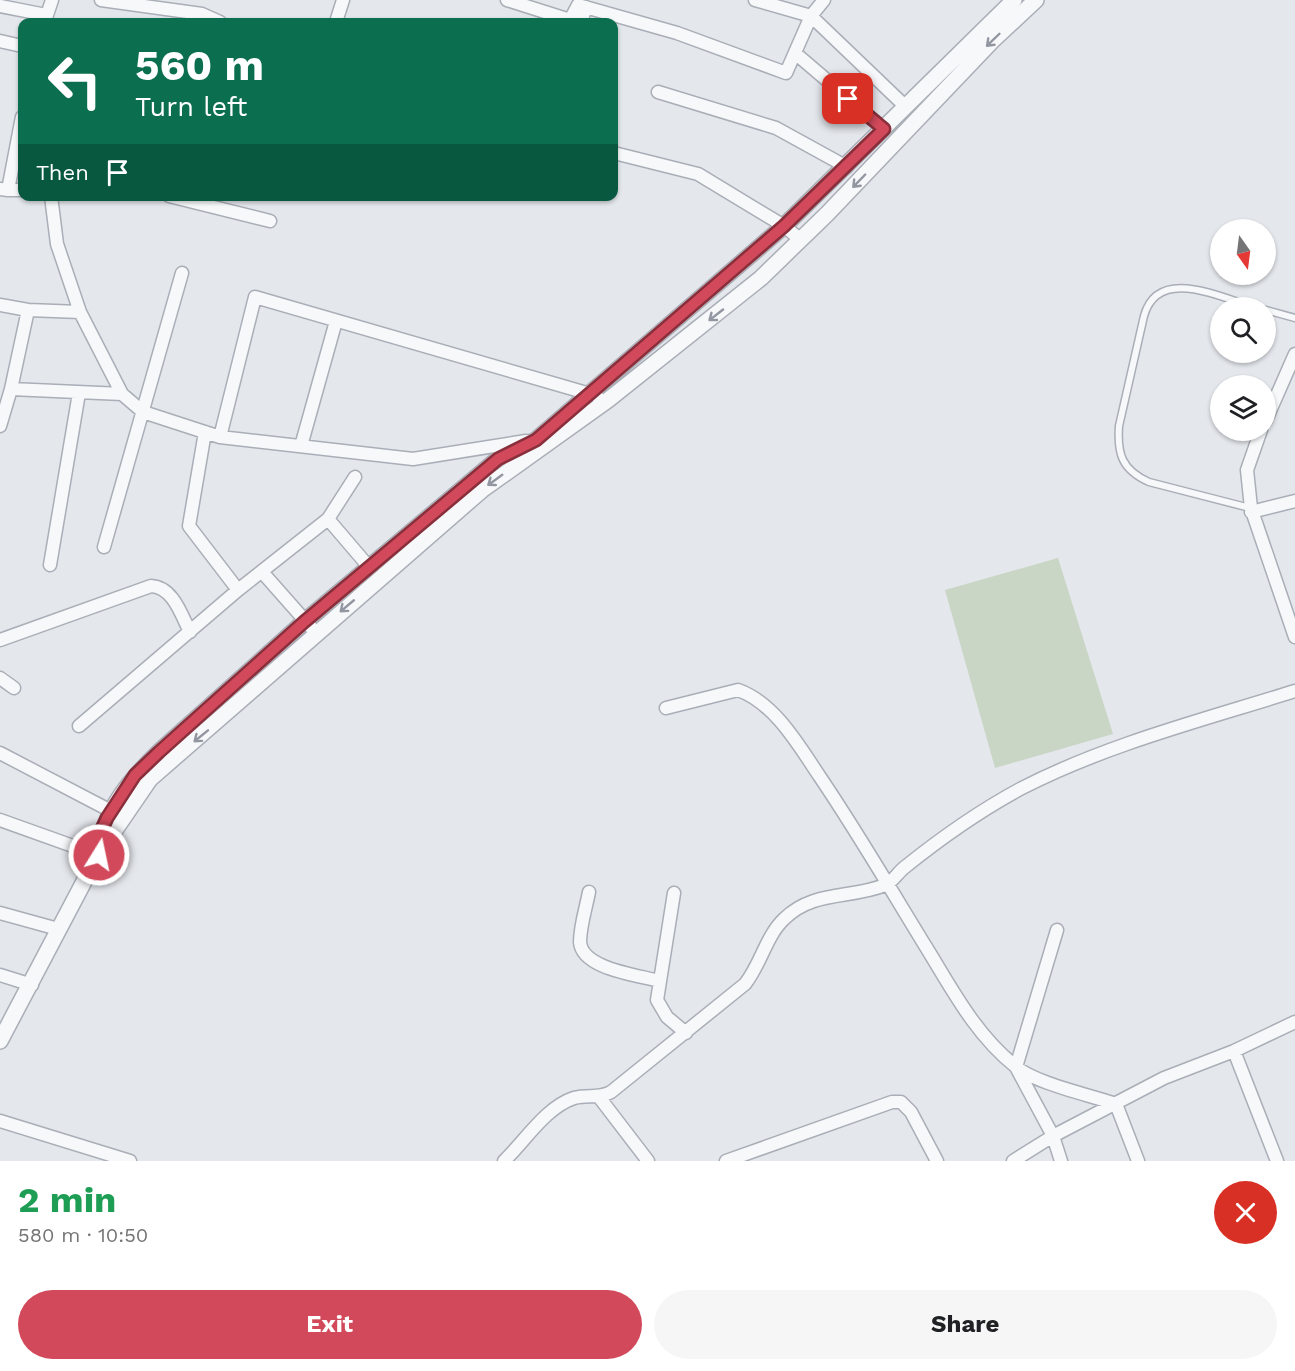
<!DOCTYPE html>
<html lang="en">
<head>
<meta charset="utf-8">
<style>
  :root { --surface:#fff; --page:#f6f6f6; --text:#202124; --muted:#757577; --accent:#d1495b }
  body { margin:0; font-family:"Work Sans",sans-serif; background:var(--page); color:var(--text); height:100vh; display:flex; flex-direction:column; font-size:22px; white-space:nowrap }
  * { box-sizing:border-box; margin:0 }
  p { font-size:20px; color:var(--muted) }
  .icon { flex:none; width:33px; height:33px; fill:none; stroke:currentColor; stroke-width:2; stroke-linecap:round; stroke-linejoin:round }
  .map { position:relative; height:1161px; overflow:hidden }
  .side { display:flex; flex-direction:column; background:var(--surface); flex:1 }
  .side>* { flex:none }
  .hud { position:absolute; left:18px; top:18px; width:600px; height:183px; border-radius:12px; box-shadow:0 2px 4px #0004; background:#0b6e4f; color:#fff; overflow:hidden }
  .needle { width:39px; rotate:166deg }
  .tools { position:absolute; left:1210px; top:219px; display:grid; gap:12px }
  .tools a { display:grid; place-items:center; width:66px; height:66px; border-radius:50%; background:var(--surface); box-shadow:0 2px 4px #0004; font-size:30px }
  .pin { position:absolute; display:grid; place-items:center; width:51px; height:51px; color:#fff; margin:-26px; border-radius:12px; box-shadow:0 3px 9px #0006 }
  .me { position:absolute; width:66px; margin:-33px; rotate:10deg; stroke-linejoin:round; filter:drop-shadow(0 0 4px #0008) }
  .turn { display:flex; align-items:center; gap:21px; height:126px; padding:0 18px; font-size:27px }
  .turn .icon { width:78px; height:78px; stroke-width:2.5 }
  .turn b { display:block; font-size:42px; line-height:51px }
  .then { display:flex; align-items:center; height:57px; padding:0 18px; background:#0003; gap:12px; font-size:22px }
  .round { display:grid; place-items:center; flex:none; width:63px; height:63px; border-radius:32px; background:var(--page) }
  .head { display:flex; align-items:center; justify-content:space-between; height:102px; padding:0 18px }
  h1 { font-size:36px; font-weight:700; line-height:45px; color:#1e9e55 }
  .primary-button { display:flex; gap:12px; margin-top:auto; padding:12px 18px }
  .primary-button a { flex:1; height:69px; border-radius:36px; background:var(--accent); color:#fff; font-size:24px; font-weight:700; line-height:69px; text-align:center }
  .primary-button a+a { background:var(--page); color:var(--text) }
  .map>svg:first-child { display:block }
</style>
</head>
<body>
<div class="map">
<svg width="1295" height="1161" viewBox="0 0 1295 1161">
  <rect width="100%" height="100%" fill="#e4e7ec"/>
  <path fill="#c9d6c5" d="M1058 558 1113 734 995 768 945 590Z"/>
  <g fill="none" stroke-linecap="round" stroke-linejoin="round">
    <defs>
      <path id="service" d="M1266 310 1295 318
        M1250 508 1149 482C1122 470 1117 454 1119 426L1144 316C1158 265 1221 298 1257 308"/>
      <path id="minor" d="M101 0 202 14 220 22
        M507 0 570 20 578 5 677 33 786 73 811 16 824 0
        M755 0 811 16 906 107
        M0 6 46 15
        M45 21 52 0
        M336 22 343 0
        M581 22 586 7
        M0 41 22 46
        M795 53 884 129
        M658 92 776 128 847 167
        M614 153 698 174 784 226 801 240
        M0 189 8 190 22 117
        M8 190H22
        M51 196 57 244 80 312 122 394 143 412 220 437 413 459 526 441
        M169 196 270 221
        M0 305 28 310 80 312
        M11 389 122 394
        M1266 420 1295 354
        M0 426 11 389 28 310
        M1261 430 1247 470 1251 508 1295 637
        M205 432 189 526 238 590
        M220 437 255 297 597 396
        M301 446 336 321
        M1251 512 1295 501
        M328 519 369 567
        M104 547 182 273
        M50 565 79 393
        M263 573 316 633
        M0 640 151 586C173 587 181 614 190 632
        M0 678 14 688
        M666 708 738 690C775 703 799 746 820 777 858 833 891 890 926 947 952 989 975 1034 1015 1066 1034 1083 1090 1095 1116 1104L1138 1161
        M79 726 238 590 328 519 355 477
        M0 753 111 811
        M0 820 98 855
        M589 892C586 908 580 926 580 942 582 969 638 975 659 981
        M674 893 657 1000 667 1017 686 1033
        M0 913 58 929
        M1057 930 1016 1067 1053 1136 1061 1161
        M0 975 32 985
        M1234 1051 1277 1161
        M599 1097 648 1161
        M0 1121 130 1161
        M504 1161C525 1141 546 1107 574 1098 587 1094 599 1099 611 1092L745 984C761 964 766 936 784 919 813 890 851 899 885 885 893 882 898 872 905 867 941 838 981 810 1022 788 1108 744 1203 720 1295 691
        M726 1161 892 1102H901L911 1112 937 1161
        M1013 1161 1053 1136 1164 1078 1234 1051 1295 1022"/>
      <path id="tertiary" d="M99 851C104 810 130 780 159 752L304 622 498 459 536 440 784 226 1014 0
        M0 1041 98 855 150 779 482 490 608 400 761 278 827 214 992 41 1036 0"/>
    </defs>
    <use href="#service" stroke="#a9aeb7" stroke-width="9"/>
    <use href="#minor" stroke="#a9aeb7" stroke-width="15"/>
    <use href="#tertiary" stroke="#a9aeb7" stroke-width="18"/>
    <use href="#service" stroke="#f7f8fa" stroke-width="6"/>
    <use href="#minor" stroke="#f7f8fa" stroke-width="12"/>
    <use href="#tertiary" stroke="#f7f8fa" stroke-width="15"/>
  </g>
  <defs><path id="oneway-shaft" d="M-6 0H5M1.5-3L5.5 0L1.5 3" fill="none" stroke-width="1.6" stroke-linecap="round" stroke-linejoin="round" transform="scale(1.5)"/></defs>
  <g stroke="#9196a0">
    <use href="#oneway-shaft" transform="translate(993 40) rotate(136)"/>
    <use href="#oneway-shaft" transform="translate(859 181) rotate(134)"/>
    <use href="#oneway-shaft" transform="translate(716 315) rotate(142)"/>
    <use href="#oneway-shaft" transform="translate(495 480) rotate(144)"/>
    <use href="#oneway-shaft" transform="translate(347 606) rotate(140)"/>
    <use href="#oneway-shaft" transform="translate(201 736) rotate(141)"/>
  </g>
  <g fill="none" stroke-linecap="round" stroke-linejoin="round">
    <defs>
      <path id="route" d="M99 855 101 831 107 818 135 775 159 752 304 622 498 459 536 440 784 226 884 129 848 99"/>
    </defs>
    <use href="#route" stroke="#882f3b" stroke-width="15"/>
    <use href="#route" stroke="#d1495b" stroke-width="10"/>
  </g>
</svg>
<div class="tools">
<a><svg class="needle" viewBox="-14 -14 28 28"><path d="M0-13l5 13h-10z" fill="#e53935"/><path d="M0 13l5-13h-10z" fill="#757577"/></svg></a>
<a><svg class="icon" aria-label="search" viewBox="0 0 24 24"><circle cx="10" cy="10" r="6"/><path d="M15 15l6 6"/></svg></a>
<a><svg class="icon" aria-label="layers" viewBox="0 0 24 24"><path d="M12 4l9 5-9 5-9-5zM3 14l9 5 9-5"/></svg></a>
</div>
<div class="pin" style="left:848px;top:99px;background:#d93025"><svg class="icon" aria-label="arrive" viewBox="0 0 24 24"><path d="M6 21V4h12l-3 4 3 4H6"/></svg></div>
<svg class="me" style="left:99px;top:855px" viewBox="-20 -20 40 40"><circle r="17" fill="#d1495b" stroke="#fff" stroke-width="3"/><path d="M0-11L8 9 0 5-8 9z" fill="#fff"/></svg>
<div class="hud">
<div class="turn"><svg class="icon" aria-label="left" viewBox="0 0 24 24"><path d="M17 20v-9H6M10 6l-5 5 5 5"/></svg><div><b>560 m</b>Turn left</div></div>
<div class="then">Then<svg class="icon" aria-label="arrive" viewBox="0 0 24 24"><path d="M6 21V4h12l-3 4 3 4H6"/></svg></div>
</div>
</div>
<section class="side">
<div class="head"><div><h1>2 min</h1><p>580 m · 10:50</p></div><a class="round" style="background:#d93025;color:#fff"><svg class="icon" aria-label="close" viewBox="0 0 24 24"><path d="M6 6l12 12M18 6L6 18"/></svg></a></div>
<div class="primary-button"><a>Exit</a><a>Share</a></div>
</section>
</body>
</html>
